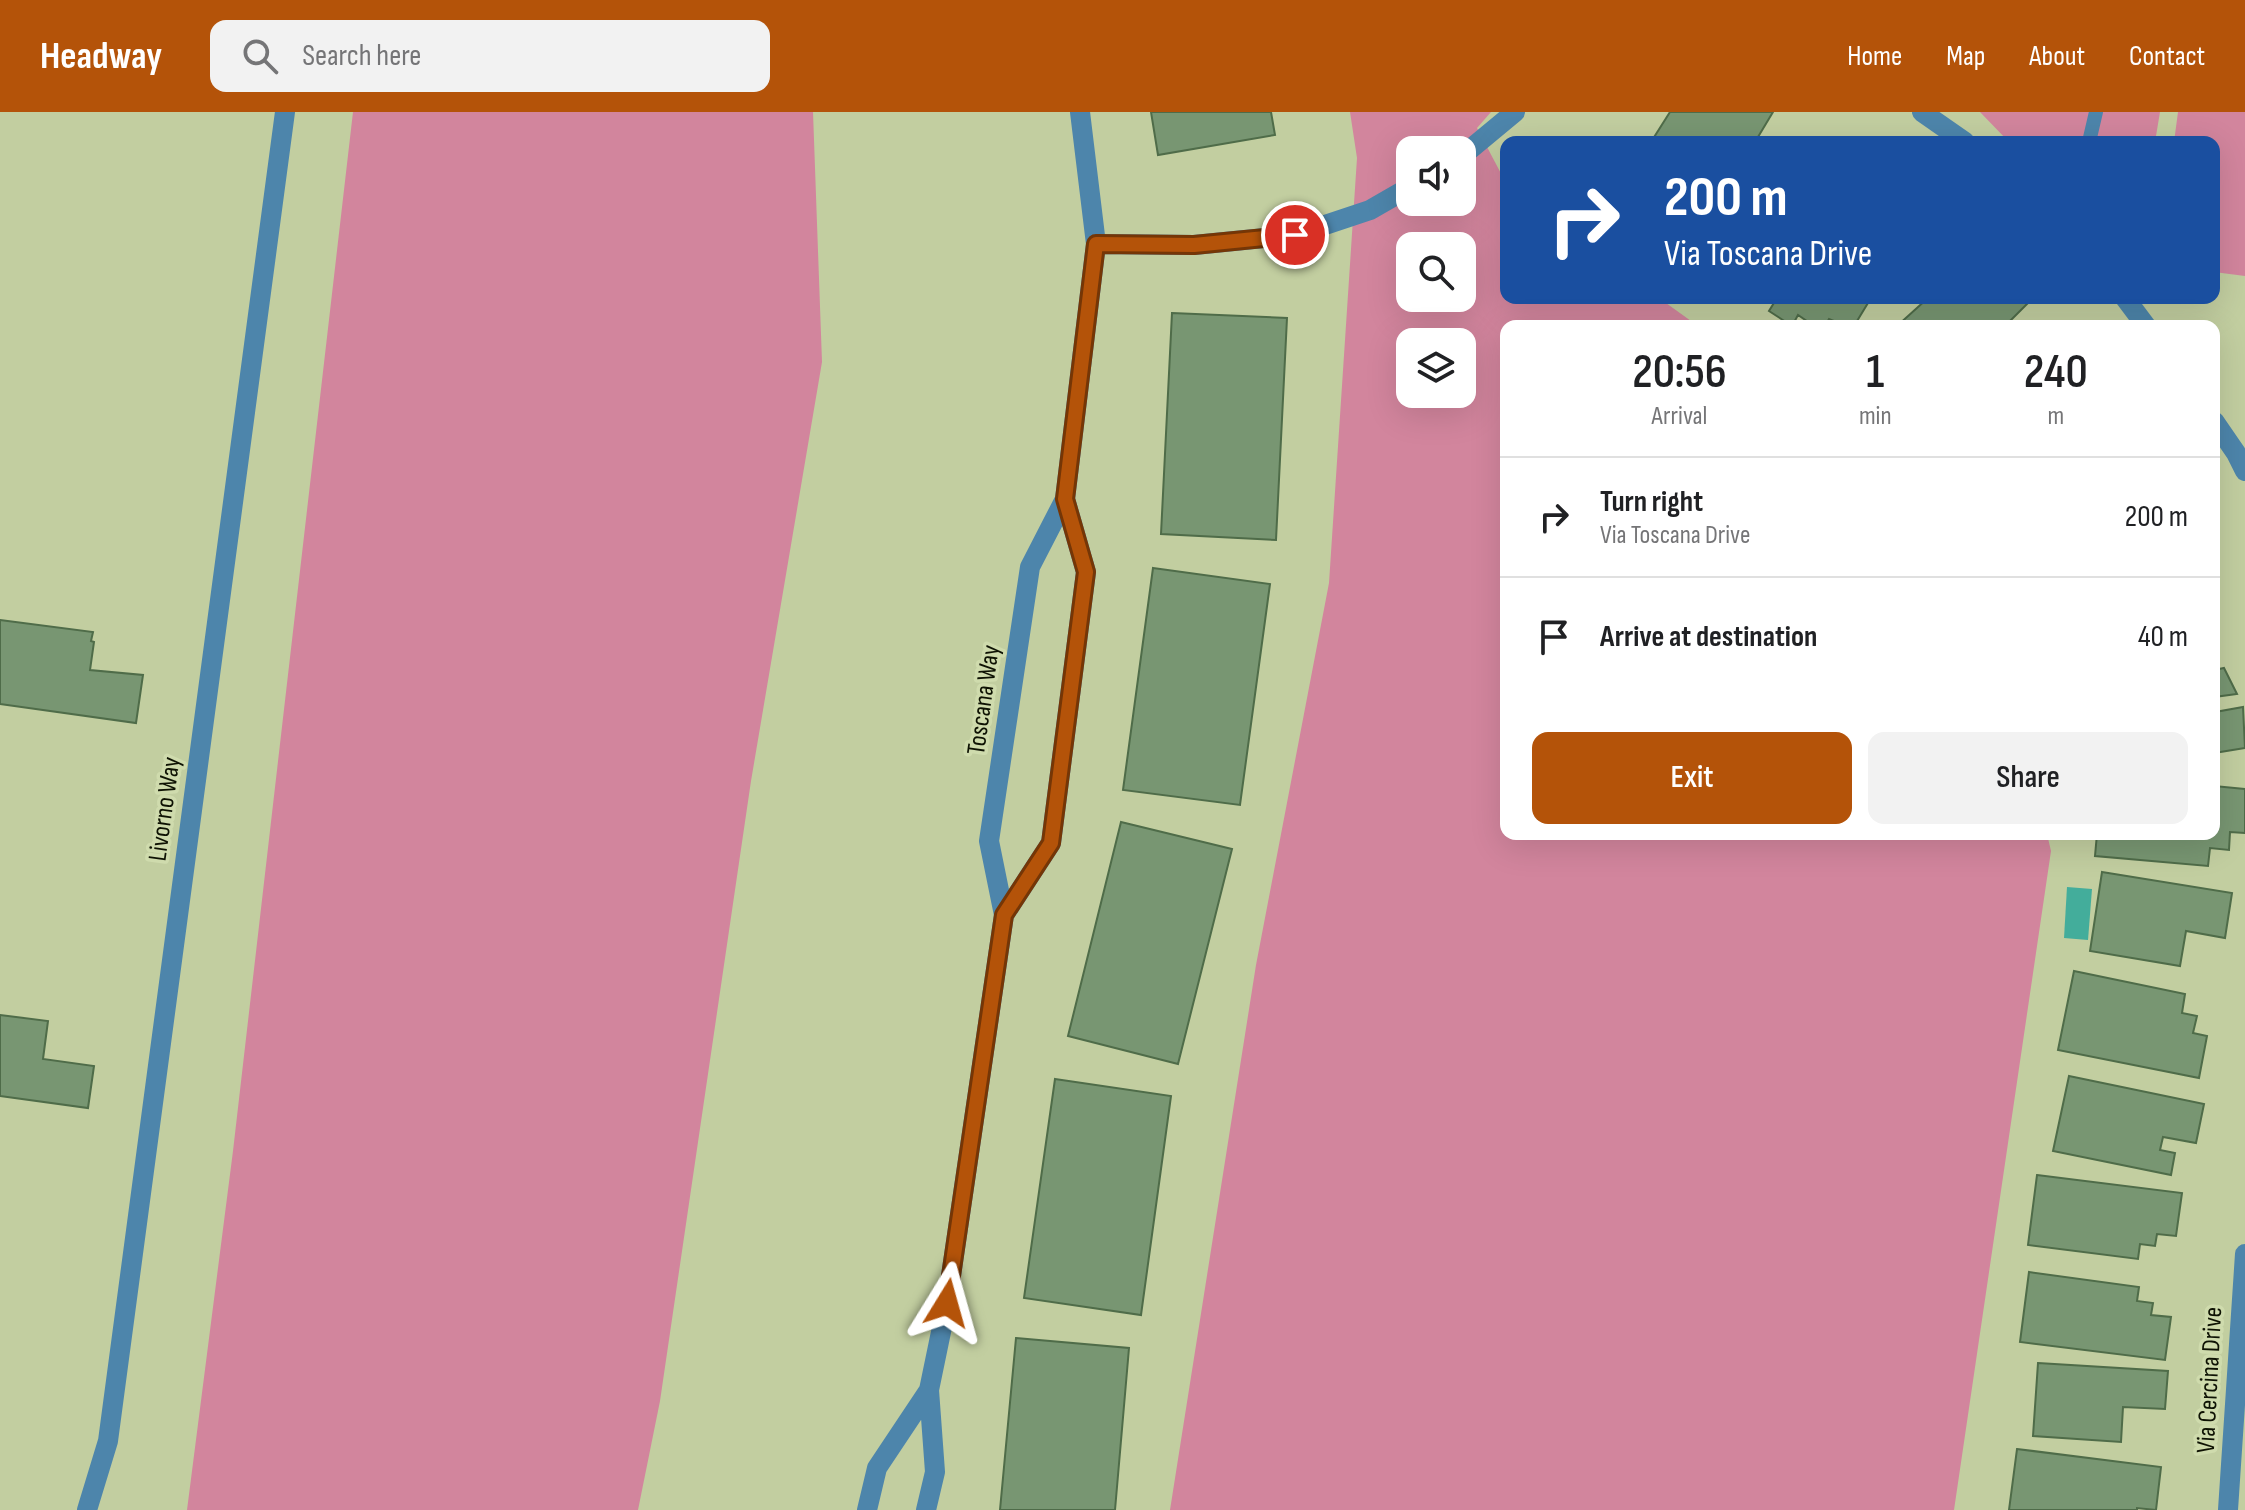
<!DOCTYPE html>
<html lang="en">
<head>
<meta charset="utf-8">
<style>
  :root { --surface:#fff; --page:#f2f2f2; --text:#202124; --muted:#757577; --line:#e0e0e0; --accent:#b45309 }
  body { margin:0; font-family:"Sofia Sans Condensed",sans-serif; background:var(--page); color:var(--text); height:100vh; display:flex; flex-direction:column; font-size:30px; white-space:nowrap }
  * { box-sizing:border-box; margin:0 }
  p { font-size:26px; color:var(--muted) }
  .icon { flex:none; width:44px; height:44px; fill:none; stroke:currentColor; stroke-width:2; stroke-linecap:round; stroke-linejoin:round }
  .map { position:relative; flex:1; overflow:hidden }
  .panel { position:absolute; left:1500px; top:208px; width:720px; height:520px; display:flex; flex-direction:column; background:var(--surface); border-radius:16px; box-shadow:0 8px 32px #0002 }
  .panel>* { flex:none }
  .top-card { position:absolute; left:1500px; top:24px; width:720px; height:168px; border-radius:16px; box-shadow:0 8px 32px #0002; background:#1a4fa0; color:#fff; overflow:hidden }
  .buttons { position:absolute; left:1396px; top:24px; display:grid; gap:16px }
  .buttons a { display:grid; place-items:center; width:80px; height:80px; border-radius:16px; background:var(--surface); box-shadow:0 8px 32px #0002; font-size:40px }
  .pin { position:absolute; display:grid; place-items:center; width:68px; height:68px; color:#fff; margin:-34px; border:4px solid #fff; border-radius:50%; box-shadow:0 2px 8px #0007 }
  .me { position:absolute; width:88px; margin:-44px; rotate:8deg; stroke-linejoin:round; filter:drop-shadow(0 0 6px #0008) }
  .turn { display:flex; align-items:center; gap:28px; height:168px; padding:0 32px; font-size:36px }
  .turn .icon { width:104px; height:104px; stroke-width:2.5 }
  .turn b { display:block; font-size:56px; line-height:68px }
  .eta { display:flex; justify-content:space-evenly; align-items:center; height:136px; text-align:center }
  .eta b { font-size:48px; font-weight:600; line-height:56px }
  .cta { display:flex; gap:16px; margin-top:auto; padding:16px 32px }
  .cta a { flex:1; height:92px; border-radius:16px; background:var(--accent); color:#fff; font-size:32px; font-weight:600; line-height:92px; text-align:center }
  .cta a+a { background:var(--page); color:var(--text) }
  ul { padding:0; list-style:none }
  li { display:flex; align-items:center; gap:24px; height:120px; padding:0 32px; border-top:2px solid var(--line) }
  li div { flex:1 }
  li b { display:block; font-size:30px }
  li em { font-style:normal }
  header { display:flex; align-items:center; gap:48px; box-sizing:border-box; height:112px; padding:0 40px; background:var(--accent); color:#fff }
  header strong { font-size:38px }
  nav { display:flex; gap:44px; margin-inline-start:auto; font-size:28px }
  .search { width:560px; height:72px; background:var(--page); display:flex; align-items:center; gap:20px; box-sizing:border-box; padding:0 28px; border-radius:16px; color:var(--muted); font-size:30px }
  .map>svg:first-child { display:block }
</style>
</head>
<body>
<header>
<strong>Headway</strong>
<div class="search"><svg class="icon" aria-label="search" viewBox="0 0 24 24"><circle cx="10" cy="10" r="6"/><path d="M15 15l6 6"/></svg>Search here</div>
<nav><a>Home</a><a>Map</a><a>About</a><a>Contact</a></nav>
</header>
<div class="map">
<svg width="2245" height="1398" viewBox="0 0 2245 1398">
  <rect width="100%" height="100%" fill="#c2cea0"/>
  <path fill="#d2859d" fill-rule="evenodd" d="M353 0H813L822 250 751 669 660 1289 638 1398H187L233 1039Z
    M1350 0H1491L1477 16 1506 71V186H1659L1698 214H1506V722H2047L2051 739 1954 1398H1170L1256 853 1329 471 1357 46ZM1410 38H1462V90H1410ZM1410 134H1462V186H1410ZM1410 230H1462V282H1410Z
    M1980 0H2160L2155 30H2009Z
    M2178 0H2245V164L2214 160V30H2174Z"/>
  <path fill="#43ad9b" d="M2067 775 2092 777 2088 828 2064 826Z"/>
  <path fill="#789672" stroke="#4f6c49" stroke-width="2" d="M1151 0H1271L1275 23 1158 43Z
    M1670 0H1773L1755 30H1651Z
    M1777 186H1871L1854 214H1846L1829 207 1825 214H1814L1798 203 1792 214 1769 199Z
    M1928 186H2027L2030 189 2005 214H1897Z
    M1172 201 1287 206 1276 428 1161 422Z
    M1153 456 1270 472 1240 693 1123 678Z
    M0 508 93 520 91 529 94 530 90 558 143 563 136 611 0 592Z
    M2224 556 2237 582 2214 585V558Z
    M2214 591 2215 600 2243 595 2245 636 2214 641Z
    M2214 674 2245 677V721L2230 720 2229 738 2210 736 2208 754 2095 744 2097 722H2214Z
    M1121 710 1232 737 1178 952 1068 924Z
    M2102 760 2232 781 2225 826 2186 819 2180 854 2090 839Z
    M2074 859 2185 882 2182 901 2197 904 2193 921 2207 924 2199 966 2058 938Z
    M0 903 48 909 43 947 94 954 88 996 0 984Z
    M2069 964 2204 992 2196 1031 2163 1025 2160 1038 2175 1041 2171 1063 2053 1039Z
    M1055 967 1171 984 1141 1203 1024 1186Z
    M2037 1063 2182 1081 2176 1124 2157 1122 2155 1134 2140 1132 2138 1147 2028 1133Z
    M2029 1160 2139 1175 2137 1189 2153 1191 2151 1203 2171 1205 2165 1248 2020 1230Z
    M1016 1226 1129 1236 1115 1398H1000Z
    M2038 1251 2168 1259 2165 1297 2123 1295 2121 1330 2033 1324Z
    M2017 1337 2161 1355 2156 1398 2137 1396V1398H2009Z"/>
  <g fill="none" stroke-linecap="round" stroke-linejoin="round">
    <path stroke="#4d85ab" stroke-width="14" d="M2089 30 2096 0"/>
    <path stroke="#4d85ab" stroke-width="20" d="M1922 0 1965 30
      M1462 44 1515 0
      M1096 132 1194 133 1295 123 1370 98 1410 75
      M2125 186 2146 214
      M2214 309 2236 341 2245 359
      M1004 803 1051 731 1086 460 1065 387
      M87 1398 108 1329 285 0
      M867 1398 877 1356 929 1278
      M926 1398 935 1360 929 1278 947 1191 1004 803 989 729 1030 455 1065 387 1096 132 1080 0
      M2228 1398 2245 1142"/>
  </g>
  <g fill="none" stroke-linecap="round" stroke-linejoin="round">
    <defs>
      <path id="route" d="M947 1191 1004 803 1051 731 1086 460 1065 387 1096 132 1194 133 1295 123"/>
    </defs>
    <use href="#route" stroke="#753606" stroke-width="20"/>
    <use href="#route" stroke="#b45309" stroke-width="14"/>
  </g>
  <g text-anchor="middle" dominant-baseline="central" stroke-width="7" stroke-linejoin="round" paint-order="stroke">
    <g font-size="26" fill="#0e1203" stroke="#cfdbad">
      <text transform="translate(984 588) rotate(-82)">Toscana Way</text>
      <text transform="translate(165 697) rotate(-82)">Livorno Way</text>
      <text transform="translate(2210 1268) rotate(-87)">Via Cercina Drive</text>
    </g>
  </g>
</svg>
<div class="buttons">
<a><svg class="icon" aria-label="sound" viewBox="0 0 24 24"><path d="M4 9h4l5-4v14l-5-4H4zM17 9q2 3 0 6"/></svg></a>
<a><svg class="icon" aria-label="search" viewBox="0 0 24 24"><circle cx="10" cy="10" r="6"/><path d="M15 15l6 6"/></svg></a>
<a><svg class="icon" aria-label="layers" viewBox="0 0 24 24"><path d="M12 4l9 5-9 5-9-5zM3 14l9 5 9-5"/></svg></a>
</div>
<div class="pin" style="left:1295px;top:123px;background:#d93025"><svg class="icon" aria-label="arrive" viewBox="0 0 24 24"><path d="M6 21V4h12l-3 4 3 4H6"/></svg></div>
<svg class="me" style="left:947px;top:1191px" viewBox="-20 -20 40 40"><path d="M0-17L14 15 0 8-14 15z" fill="#b45309" stroke="#fff" stroke-width="4"/></svg>
<div class="top-card">
<div class="turn"><svg class="icon" aria-label="right" viewBox="0 0 24 24"><path d="M7 20v-9h11M14 6l5 5-5 5"/></svg><div><b>200 m</b>Via Toscana Drive</div></div>
</div>
<section class="panel">
<div class="eta">
<div><b>20:56</b><p>Arrival</p></div>
<div><b>1</b><p>min</p></div>
<div><b>240</b><p>m</p></div>
</div>
<ul>
<li><svg class="icon" aria-label="right" viewBox="0 0 24 24"><path d="M7 20v-9h11M14 6l5 5-5 5"/></svg><div><b>Turn right</b><p>Via Toscana Drive</p></div><em>200 m</em></li>
<li><svg class="icon" aria-label="arrive" viewBox="0 0 24 24"><path d="M6 21V4h12l-3 4 3 4H6"/></svg><div><b>Arrive at destination</b></div><em>40 m</em></li>
</ul>
<div class="cta"><a>Exit</a><a>Share</a></div>
</section>
</div>
</body>
</html>
